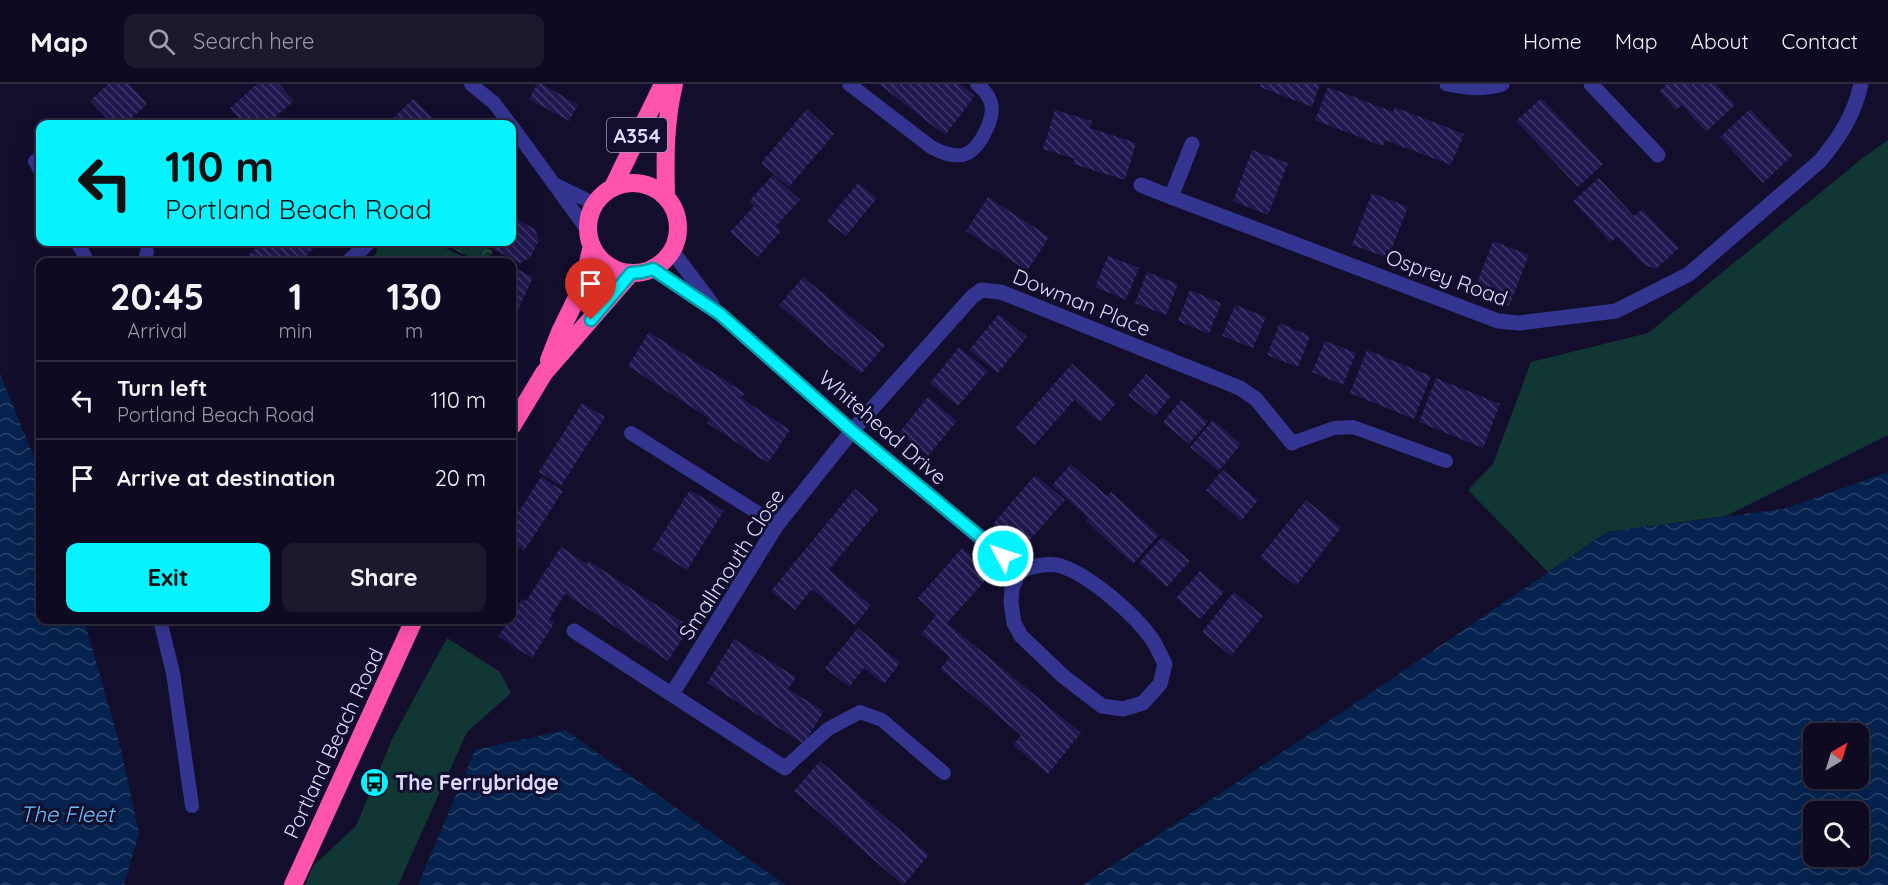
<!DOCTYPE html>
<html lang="en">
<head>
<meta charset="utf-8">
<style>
  :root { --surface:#0e0a21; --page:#1c182e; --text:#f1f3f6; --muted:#9b9aa5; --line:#2e2b3f; --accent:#05f2ff }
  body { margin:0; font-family:Quicksand,sans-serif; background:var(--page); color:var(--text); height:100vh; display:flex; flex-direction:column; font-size:22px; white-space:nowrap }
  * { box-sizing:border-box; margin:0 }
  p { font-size:20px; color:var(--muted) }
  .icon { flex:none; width:33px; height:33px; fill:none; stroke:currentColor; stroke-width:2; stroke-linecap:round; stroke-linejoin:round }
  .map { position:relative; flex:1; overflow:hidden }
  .panel { position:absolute; left:36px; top:174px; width:480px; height:366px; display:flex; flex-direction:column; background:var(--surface); border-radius:12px; box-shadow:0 6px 24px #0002,0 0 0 2px var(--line) }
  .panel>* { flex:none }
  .guide { position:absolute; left:36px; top:36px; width:480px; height:126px; border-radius:12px; box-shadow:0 6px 24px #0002,0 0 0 2px var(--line); background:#05f2ff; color:#111; overflow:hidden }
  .needle { width:39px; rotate:38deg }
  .tools { position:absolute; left:1803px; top:639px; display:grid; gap:12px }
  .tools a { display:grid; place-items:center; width:66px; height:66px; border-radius:12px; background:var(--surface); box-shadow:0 6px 24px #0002,0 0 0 2px var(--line); font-size:30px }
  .pin { position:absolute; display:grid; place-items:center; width:51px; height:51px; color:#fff; margin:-62px -26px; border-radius:50% 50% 50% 0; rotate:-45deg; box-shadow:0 0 6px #0007 }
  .pin .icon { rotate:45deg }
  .me { position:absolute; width:66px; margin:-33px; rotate:310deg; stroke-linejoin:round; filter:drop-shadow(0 0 4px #0008) }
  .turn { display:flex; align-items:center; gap:21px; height:126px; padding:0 30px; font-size:27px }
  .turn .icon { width:78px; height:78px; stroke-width:2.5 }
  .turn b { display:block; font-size:42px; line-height:51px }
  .eta { display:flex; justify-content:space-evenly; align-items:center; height:102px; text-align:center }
  .eta b { font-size:36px; font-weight:700; line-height:42px }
  .primary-button { display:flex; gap:12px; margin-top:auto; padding:12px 30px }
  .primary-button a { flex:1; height:69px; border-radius:12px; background:var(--accent); color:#111; font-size:24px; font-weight:700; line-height:69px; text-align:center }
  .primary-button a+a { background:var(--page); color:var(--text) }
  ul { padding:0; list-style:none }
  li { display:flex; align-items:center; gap:18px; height:78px; padding:0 30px; border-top:2px solid var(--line) }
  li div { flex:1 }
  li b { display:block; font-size:22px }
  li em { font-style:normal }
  header { display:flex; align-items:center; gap:36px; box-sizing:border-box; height:84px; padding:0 30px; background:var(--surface); border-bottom:2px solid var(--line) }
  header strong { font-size:28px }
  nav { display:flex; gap:33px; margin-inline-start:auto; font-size:21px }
  .search { width:420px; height:54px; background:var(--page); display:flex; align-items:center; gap:15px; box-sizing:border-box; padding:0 21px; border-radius:12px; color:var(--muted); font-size:22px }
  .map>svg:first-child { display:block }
</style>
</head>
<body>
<header>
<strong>Map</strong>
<div class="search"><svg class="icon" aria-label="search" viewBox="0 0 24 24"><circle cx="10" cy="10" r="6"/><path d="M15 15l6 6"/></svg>Search here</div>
<nav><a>Home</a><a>Map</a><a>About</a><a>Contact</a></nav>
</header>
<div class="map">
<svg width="1888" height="801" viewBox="0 0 1888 801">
  <defs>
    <pattern id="forest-crowns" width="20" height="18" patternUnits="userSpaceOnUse" patternTransform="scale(1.5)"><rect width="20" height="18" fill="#103733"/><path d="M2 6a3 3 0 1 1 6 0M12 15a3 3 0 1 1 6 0" fill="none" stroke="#325352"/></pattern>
    <pattern id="water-waves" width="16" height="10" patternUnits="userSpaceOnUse" patternTransform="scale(1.5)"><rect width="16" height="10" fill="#05234e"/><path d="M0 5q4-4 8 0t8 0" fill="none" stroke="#294269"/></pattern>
    <pattern id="building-back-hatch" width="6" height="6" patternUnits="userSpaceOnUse" patternTransform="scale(1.5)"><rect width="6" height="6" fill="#20184f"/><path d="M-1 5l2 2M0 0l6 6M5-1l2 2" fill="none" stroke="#403969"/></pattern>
  </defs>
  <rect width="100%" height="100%" fill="#120e2c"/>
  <path fill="#103733" d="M1888 56V351L1726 432 1607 448 1548 488 1468 406 1493 380 1531 278 1648 249 1864 73Z
    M377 158H438L440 161 463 173 461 178H368L377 168 376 159Z
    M447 554 500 588 511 609 467 648 398 801H305L313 782 356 742 393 653Z"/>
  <path fill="url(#forest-crowns)" d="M440 158H477L493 167 487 178H479Z"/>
  <path fill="url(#water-waves)" fill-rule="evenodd" d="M0 290 40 388V536H84L119 657 139 749 124 801H0Z
    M1888 388V801H1083L1396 592 1607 448 1784 425ZM1814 650H1858V694H1814ZM1814 728H1858V772H1814Z
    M565 646 786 801H418L475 666Z"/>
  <path fill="url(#building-back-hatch)" d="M108 0H129L147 20 125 40H112L90 17Z
    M257 0H279L294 17 267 40H245L230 24Z
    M537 0H542L578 21 569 37 529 15Z
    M879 0H960L975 12 945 51Z
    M1261 0H1320L1312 23 1260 3Z
    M1667 0H1716L1735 21 1706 48 1682 21 1676 26 1659 7Z
    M1328 3 1393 28 1395 23 1464 50 1451 81 1385 56 1383 62 1315 36Z
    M1541 14 1603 80 1578 103 1516 37Z
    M413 15 439 40H387Z
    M807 25 834 50 789 103 761 79Z
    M1750 25 1793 71 1763 99 1720 53Z
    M1055 26 1092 37 1090 44 1136 59 1125 96 1073 80 1075 75 1043 65Z
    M1252 66 1288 79 1268 131 1233 117Z
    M773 91 800 116 776 142 781 147 758 173 730 148 754 122 749 117Z
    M1599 94 1634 132 1642 125 1679 164 1656 185 1644 181 1617 153 1610 158 1573 117Z
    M858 99 877 114 846 152 827 137Z
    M1372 109 1408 123 1388 174 1352 161Z
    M988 113 1049 153 1027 187 966 147Z
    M512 133 535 145 539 156 530 174 520 179 491 164 494 158H512Z
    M1493 157 1529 171 1509 222 1473 209Z
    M100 158H120L103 165Z
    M262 158H320L300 178H242Z
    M1108 172 1139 184 1126 216 1095 203Z
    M512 183 533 193 512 239Z
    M1147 188 1178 200 1166 231 1135 219Z
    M803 193 885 261 861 290 779 221Z
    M1190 206 1221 219 1209 250 1178 237Z
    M1235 221 1266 233 1253 264 1222 252Z
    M999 230 1027 253 998 289 969 266Z
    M1280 239 1310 252 1298 283 1267 271Z
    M649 248 745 309 741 314 790 346 768 379 707 339 710 335 628 282Z
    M1325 257 1356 269 1343 301 1312 288Z
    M959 263 988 287 958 322 930 299Z
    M1367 266 1431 292 1414 335 1350 309Z
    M1072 280 1116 319 1100 338 1074 316 1035 361 1015 344Z
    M1146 290 1171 312 1154 333 1128 311Z
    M1436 294 1500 320 1483 364 1419 338Z
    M928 313 957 337 928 372 899 349Z
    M1181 316 1208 338 1189 360 1163 338Z
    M582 319 605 333 561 402 539 388Z
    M1213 336 1241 360 1219 387 1190 363Z
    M1071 380 1107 412 1111 408 1159 451 1133 480 1086 437 1088 434 1052 401Z
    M1223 386 1258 416 1241 437 1206 406Z
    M1035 391 1065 416 1022 465 993 440Z
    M541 393 563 407 524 467 512 459V438Z
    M855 405 879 425 829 486 871 521 855 541 812 505 795 526 771 507Z
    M690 406 724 427 687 486 653 465Z
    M1306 416 1341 444 1296 502 1260 473Z
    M1162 453 1190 477 1167 503 1139 479Z
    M561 463 587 480 589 477 690 543 668 577 565 510 549 535 554 539 532 574 498 552 509 536H512V531L522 515 526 517Z
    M962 464 991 490 947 539 1081 649 1048 690 1013 661 1021 651 940 585 950 573 921 550 936 531 918 514Z
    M1200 487 1224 508 1200 535 1176 514Z
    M1234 508 1263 532 1231 572 1202 548Z
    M858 544 900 579 884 600 864 584 849 603 825 584Z
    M734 555 796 593 788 605 824 627 804 660 707 599Z
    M820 677 929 771 903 801 794 707Z"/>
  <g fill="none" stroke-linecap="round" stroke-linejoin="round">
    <path stroke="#343590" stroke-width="14" d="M471 0 494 19 510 40
      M849 0 931 63C942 69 956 75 968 69 981 62 995 33 991 19 989 11 983 5 977 0
      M512 42 588 147
      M35 77 40 86
      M556 101 595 120
      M77 158 88 178
      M145 178 147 167
      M631 349 777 441
      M1292 359 1334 344 1353 343 1446 377
      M160 536 173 589 192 722
      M785 684 828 645 860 628 882 636 944 689"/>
    <path stroke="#343590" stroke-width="15" d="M1447 0C1467 4 1483 6 1502 0
      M1591 0 1658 71
      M1192 60 1171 113 1498 237 1519 239 1616 227 1689 190 1820 77C1840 53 1854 31 1861 0
      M1141 101 1171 113
      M672 167 712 220
      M348 178 369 158
      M653 185 720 230 852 347 1020 487C1033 482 1047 478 1061 482 1091 492 1134 530 1152 555 1157 563 1161 572 1165 580L1160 600 1143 619 1123 625 1102 622 1063 592 1021 552 1014 539 1011 519 1012 504 1020 487
      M574 547 785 684
      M672 610 777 441 852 347 972 213 981 206 1001 208 1240 304 1256 315 1292 359"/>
    <path stroke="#ff54ae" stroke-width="18" d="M588 144a45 45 0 1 1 90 0a45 45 0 1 1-90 0Z
      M613 103 663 0
      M666 111C665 73 665 37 674 0
      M549 276 560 248 582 203 592 162
      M512 342 544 289 631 189
      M293 801 414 536"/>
  </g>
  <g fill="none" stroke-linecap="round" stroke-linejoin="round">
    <defs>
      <path id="route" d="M591 236 631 189 642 188 653 185 720 230 852 347 1003 472"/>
    </defs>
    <use href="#route" stroke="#039da6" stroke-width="15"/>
    <use href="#route" stroke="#05f2ff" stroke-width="10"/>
  </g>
  <defs>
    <symbol id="bus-disc" viewBox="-11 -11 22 22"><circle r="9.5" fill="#05f2ff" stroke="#120e2c"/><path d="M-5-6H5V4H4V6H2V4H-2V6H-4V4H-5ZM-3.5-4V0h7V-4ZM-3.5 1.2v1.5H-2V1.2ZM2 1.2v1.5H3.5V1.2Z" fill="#111"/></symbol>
  </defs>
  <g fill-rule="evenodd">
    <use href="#bus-disc" x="358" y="682" width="33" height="33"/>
  </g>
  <g text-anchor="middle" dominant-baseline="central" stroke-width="6" stroke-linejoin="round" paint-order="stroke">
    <rect fill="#120e2c" stroke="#9f9cc0" stroke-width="1.5" x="607" y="34" width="60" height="34" rx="4.5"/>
    <g font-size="20" font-weight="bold" fill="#dbd9ff">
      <text x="637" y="51">A354</text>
    </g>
    <g font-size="21" fill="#dbd9ff" stroke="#120e2c">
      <text transform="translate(1447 193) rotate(20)">Osprey Road</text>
      <text transform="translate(1082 218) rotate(22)">Dowman Place</text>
      <text transform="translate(883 343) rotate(41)">Whitehead Drive</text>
      <text transform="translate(731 480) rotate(-57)">Smallmouth Close</text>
      <text transform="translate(333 659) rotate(-65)">Portland Beach Road</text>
    </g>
    <g font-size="21" font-weight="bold" fill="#dbd9ff" stroke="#120e2c" text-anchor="start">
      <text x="395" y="698">The Ferrybridge</text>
    </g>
    <g font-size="22" font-style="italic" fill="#67c0ff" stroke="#120e2c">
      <text x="67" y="730">The Fleet</text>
    </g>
  </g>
</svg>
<div class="tools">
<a><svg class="needle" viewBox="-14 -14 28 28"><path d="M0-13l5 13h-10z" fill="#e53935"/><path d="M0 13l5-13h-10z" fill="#9b9aa5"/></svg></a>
<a><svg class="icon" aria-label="search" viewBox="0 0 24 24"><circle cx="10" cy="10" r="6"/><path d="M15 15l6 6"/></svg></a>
</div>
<div class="pin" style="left:591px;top:236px;background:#d93025"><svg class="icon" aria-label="arrive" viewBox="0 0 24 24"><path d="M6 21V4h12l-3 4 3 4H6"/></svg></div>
<svg class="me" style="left:1003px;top:472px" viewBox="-20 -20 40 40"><circle r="17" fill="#05f2ff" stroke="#fff" stroke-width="3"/><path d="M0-11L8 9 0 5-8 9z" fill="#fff"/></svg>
<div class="guide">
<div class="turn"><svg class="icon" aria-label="left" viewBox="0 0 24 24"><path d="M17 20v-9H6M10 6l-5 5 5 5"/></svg><div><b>110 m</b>Portland Beach Road</div></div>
</div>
<section class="panel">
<div class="eta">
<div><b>20:45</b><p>Arrival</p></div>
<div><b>1</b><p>min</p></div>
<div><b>130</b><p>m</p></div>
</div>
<ul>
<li><svg class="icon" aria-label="left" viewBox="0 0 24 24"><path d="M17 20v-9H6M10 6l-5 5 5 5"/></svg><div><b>Turn left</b><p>Portland Beach Road</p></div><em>110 m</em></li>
<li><svg class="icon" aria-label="arrive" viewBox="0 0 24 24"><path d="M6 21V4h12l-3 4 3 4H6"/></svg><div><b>Arrive at destination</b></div><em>20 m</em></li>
</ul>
<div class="primary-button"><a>Exit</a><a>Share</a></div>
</section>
</div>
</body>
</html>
